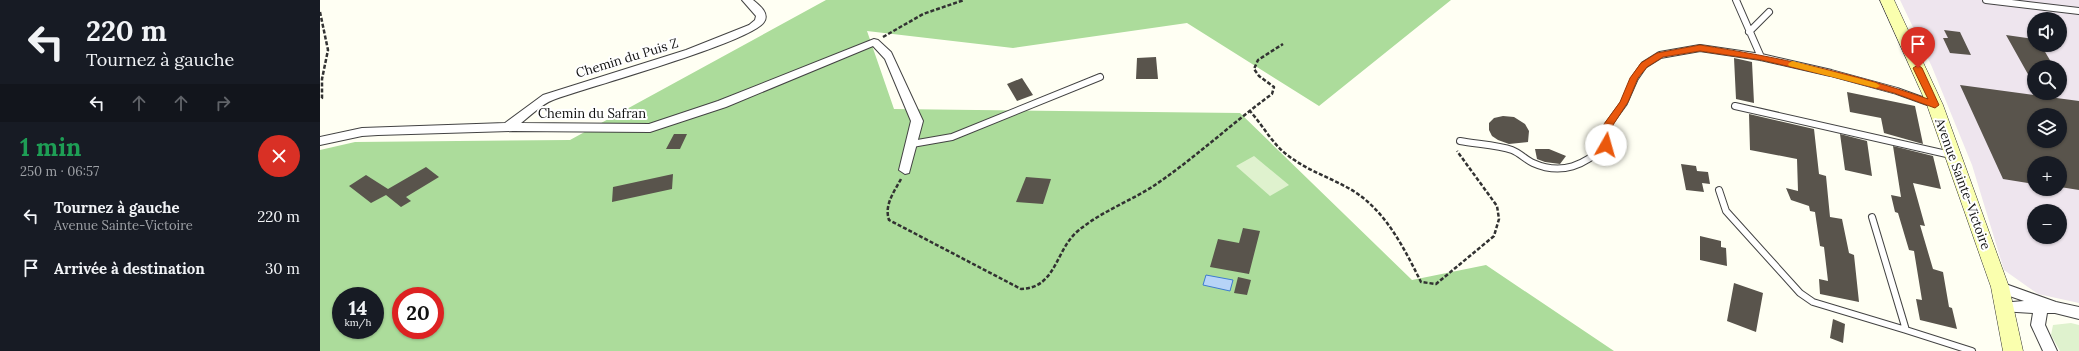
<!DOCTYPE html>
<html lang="fr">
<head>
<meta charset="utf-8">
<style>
  :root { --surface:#171b24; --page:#20242c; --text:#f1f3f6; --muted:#9ea1a6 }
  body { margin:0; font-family:Lora,serif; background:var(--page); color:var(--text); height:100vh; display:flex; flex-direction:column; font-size:15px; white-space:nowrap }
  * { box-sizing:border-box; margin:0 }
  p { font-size:13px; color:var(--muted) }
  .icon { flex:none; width:22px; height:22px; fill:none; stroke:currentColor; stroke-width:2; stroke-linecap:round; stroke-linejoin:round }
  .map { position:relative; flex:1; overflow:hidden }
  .drawer { display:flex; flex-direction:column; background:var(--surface); width:320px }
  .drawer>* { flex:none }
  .banner { background:#171b24; color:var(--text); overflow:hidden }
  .controls { position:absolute; left:1707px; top:12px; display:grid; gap:8px }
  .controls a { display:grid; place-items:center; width:40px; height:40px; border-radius:50%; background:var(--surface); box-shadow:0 1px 3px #0004; font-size:20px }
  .speed { position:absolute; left:12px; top:287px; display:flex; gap:8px; font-size:20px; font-weight:700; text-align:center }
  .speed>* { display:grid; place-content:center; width:52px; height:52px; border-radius:50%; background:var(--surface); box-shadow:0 1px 3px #0004; line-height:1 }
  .speed small { font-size:10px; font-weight:400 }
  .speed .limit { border:6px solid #d22; background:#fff; color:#111 }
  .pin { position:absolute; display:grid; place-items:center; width:34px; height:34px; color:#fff; margin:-41px -17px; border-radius:50% 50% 50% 0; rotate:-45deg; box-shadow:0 0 4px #0007 }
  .pin .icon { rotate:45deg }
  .me { position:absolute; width:44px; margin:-22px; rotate:7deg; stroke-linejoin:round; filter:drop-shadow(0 0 3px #0008) }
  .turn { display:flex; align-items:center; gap:14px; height:84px; padding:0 20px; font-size:18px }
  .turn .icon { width:52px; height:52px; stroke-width:2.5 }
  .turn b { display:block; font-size:28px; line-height:34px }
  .lanes { display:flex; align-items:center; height:38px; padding:0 20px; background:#0003; justify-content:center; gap:20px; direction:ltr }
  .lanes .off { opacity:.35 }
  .round { display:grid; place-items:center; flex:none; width:42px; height:42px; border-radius:21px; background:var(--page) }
  .headline { display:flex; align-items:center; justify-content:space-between; height:68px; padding:0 20px }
  h1 { font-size:24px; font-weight:800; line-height:30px; color:#1e9e55 }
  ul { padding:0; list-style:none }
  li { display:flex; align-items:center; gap:12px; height:52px; padding:0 20px }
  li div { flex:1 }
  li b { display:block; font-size:15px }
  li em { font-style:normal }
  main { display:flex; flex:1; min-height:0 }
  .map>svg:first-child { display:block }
</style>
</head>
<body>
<main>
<section class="drawer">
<div class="banner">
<div class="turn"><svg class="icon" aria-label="left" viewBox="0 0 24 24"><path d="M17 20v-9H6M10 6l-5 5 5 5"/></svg><div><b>220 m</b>Tournez à gauche</div></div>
<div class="lanes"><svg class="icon" aria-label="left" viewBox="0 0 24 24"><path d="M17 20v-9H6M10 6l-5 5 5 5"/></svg><svg class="icon off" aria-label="ahead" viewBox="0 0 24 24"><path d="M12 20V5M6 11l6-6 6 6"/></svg><svg class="icon off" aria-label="ahead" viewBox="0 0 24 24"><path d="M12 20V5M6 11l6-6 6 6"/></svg><svg class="icon off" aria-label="right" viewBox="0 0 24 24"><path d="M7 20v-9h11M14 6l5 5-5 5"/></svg></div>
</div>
<div class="headline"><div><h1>1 min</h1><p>250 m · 06:57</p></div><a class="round" style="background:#d93025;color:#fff"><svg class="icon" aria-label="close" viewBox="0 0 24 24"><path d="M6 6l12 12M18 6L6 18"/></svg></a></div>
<ul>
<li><svg class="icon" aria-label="left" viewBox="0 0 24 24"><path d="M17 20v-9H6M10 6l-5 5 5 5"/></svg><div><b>Tournez à gauche</b><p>Avenue Sainte-Victoire</p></div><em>220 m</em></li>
<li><svg class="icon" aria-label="arrive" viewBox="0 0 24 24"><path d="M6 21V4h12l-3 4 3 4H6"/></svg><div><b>Arrivée à destination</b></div><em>30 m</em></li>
</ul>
</section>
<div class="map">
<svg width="1759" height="351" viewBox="0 0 1759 351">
  <rect width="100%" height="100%" fill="#fffff3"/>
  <path fill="#eee5ee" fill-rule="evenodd" d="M1580 0H1759V303L1718 294 1684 270 1652 165 1612 67ZM1714 19H1740V45H1714ZM1714 67H1740V93H1714ZM1714 115H1740V141H1714ZM1714 163H1740V189H1714ZM1714 211H1740V237H1714Z"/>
  <path fill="#acdc9b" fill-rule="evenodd" d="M506 0H1131L999 106 867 23 693 48 547 31 574 109 920 113 1092 280 1166 265 1294 351H0V150L35 142 250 140ZM21 296H55V330H21ZM81 296H115V330H81Z"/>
  <path fill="#dff2ce" d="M934 156 969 185 950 196 916 166Z
    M1751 323 1759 325V351H1740L1731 335 1733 325Z"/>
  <path fill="#b7d4f7" stroke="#3d7bcf" d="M886 275 913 280 910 291 883 285Z"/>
  <path fill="#59544c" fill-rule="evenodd" d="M1624 30 1640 32 1651 55 1630 53 1623 38H1628Z
    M1686 35 1714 39V45H1721L1734 67H1714V85Z
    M836 57 838 79H816L817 58Z
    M1414 58 1432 62 1434 103 1416 99Z
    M702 78 713 95 697 101 687 84Z
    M1640 85 1759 101V190L1740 187V163H1714V184L1683 179ZM1714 115H1740V141H1714Z
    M1527 92 1595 106 1603 144 1564 133 1561 118 1530 112Z
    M1429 114 1494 129 1499 174 1506 176 1510 217 1522 219 1529 253 1534 255 1539 302 1500 294 1499 279 1508 281 1504 247 1500 246 1495 212 1490 211 1489 206 1471 200 1466 188 1478 191 1477 159 1430 150Z
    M1183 116 1194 117 1205 124 1209 131 1208 142 1189 144 1178 140 1172 136 1169 130V123L1174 118Z
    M354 134H367L360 149H346Z
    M1520 134 1547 141 1552 176 1525 170Z
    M1573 146 1613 156 1621 189 1593 183 1605 226 1600 225 1613 269 1623 272 1629 307 1632 308 1637 329 1600 320 1596 299 1602 300 1594 251 1589 250 1578 213 1575 212 1571 195 1581 197Z
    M1215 149H1229L1246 156 1240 164 1225 162 1217 159Z
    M1361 164 1376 166 1377 171 1388 172 1390 184 1382 183 1384 192 1366 190Z
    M106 167 119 177 86 197 91 201 81 207 66 195 51 203 29 186 46 175 68 189Z
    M353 174 352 189 292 202 293 187Z
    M706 177 731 179 723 204 696 202Z
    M923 228 940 231 929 274 890 267 898 239 919 243Z
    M1380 236 1401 241V247L1406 248 1407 266 1380 260Z
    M918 277 931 280 927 295 914 293Z
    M1414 283 1443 293 1436 332 1407 321Z
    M1513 319 1525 324 1523 343 1510 338Z"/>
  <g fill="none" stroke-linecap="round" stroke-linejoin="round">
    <defs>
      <path id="lane" d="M1416 0 1441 57
        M1666 0 1759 11
        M1429 32 1449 12
        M1415 106 1631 155
        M1140 141C1155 144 1178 145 1192 150 1200 153 1206 160 1213 163 1242 176 1265 165 1286 145L1288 125 1304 103 1315 78 1324 65 1340 55 1380 48 1441 57 1511 73 1577 91 1613 104
        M592 144 632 137 780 77
        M1399 190 1406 211 1480 293 1493 302 1586 330
        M1552 217 1586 330 1652 351"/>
      <path id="street" d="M422 0H433C439 5 450 13 444 22 432 42 265 88 233 100 222 104 210 116 201 123L329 124 398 101 554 39 558 40 571 52 603 121 589 173 585 174 579 170 591 121 565 59 553 46 406 107 330 132 193 131 58 135 42 136 0 145V137L42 128 185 123 223 95 366 50 429 25 435 20 436 16Z
        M1680 282 1736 302 1759 307V319L1735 313H1727L1725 325 1737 351H1723L1711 325 1713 313 1680 311 1678 307 1680 303 1704 301 1675 291 1673 287 1675 283Z"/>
      <path id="secondary" d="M1560 0H1574L1623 105 1689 287 1703 351H1683L1671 287 1607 105Z"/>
    </defs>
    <use href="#lane" stroke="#434343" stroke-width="8"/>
    <use href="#street" stroke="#434343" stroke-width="2"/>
    <use href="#secondary" stroke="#323232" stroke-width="1"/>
    <path stroke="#323232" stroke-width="2.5" stroke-dasharray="4 2" stroke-linecap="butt" d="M0 12 8 50 2 79V98L0 99
      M563 37 603 14 644 0
      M929 110C942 124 951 142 966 154 986 170 1009 177 1030 189 1065 209 1084 248 1101 282L1116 284 1174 236 1179 219 1177 206 1137 151
      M581 179C574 192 564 205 569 220L701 289C737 288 735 249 759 230 781 212 808 202 832 187 874 159 911 124 952 94L954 87 939 76 934 69 938 60 963 44"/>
    <use href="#lane" stroke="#fff" stroke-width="6"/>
    <use href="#street" fill="#fff" fill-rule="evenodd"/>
    <use href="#secondary" fill="#faffae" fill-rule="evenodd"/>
  </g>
  <path fill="#ea580c" stroke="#983908" d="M1380 45C1457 57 1534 73 1608 99L1593 68 1598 65 1602 68 1619 105 1615 108 1574 93 1510 76 1441 60 1380 51 1343 57 1327 67 1318 78 1308 102 1293 125 1290 145 1286 148 1283 147 1284 124 1300 102 1310 78 1321 63 1337 53Z"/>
  <path fill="#f59e0b" d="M1472 61 1556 83 1560 86 1556 88 1469 66 1468 64Z"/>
  <g text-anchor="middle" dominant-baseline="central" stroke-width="4" stroke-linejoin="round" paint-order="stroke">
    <g font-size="13" fill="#101010" stroke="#fff">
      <text transform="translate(307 58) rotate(-17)">Chemin du Puis Z</text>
      <text x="272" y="113">Chemin du Safran</text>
      <text transform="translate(1643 184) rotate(70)">Avenue Sainte-Victoire</text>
    </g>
  </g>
</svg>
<div class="controls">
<a><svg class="icon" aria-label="sound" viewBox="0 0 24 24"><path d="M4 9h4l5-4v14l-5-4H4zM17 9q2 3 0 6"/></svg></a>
<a><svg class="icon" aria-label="search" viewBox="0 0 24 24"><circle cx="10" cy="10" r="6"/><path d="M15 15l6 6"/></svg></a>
<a><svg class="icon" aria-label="layers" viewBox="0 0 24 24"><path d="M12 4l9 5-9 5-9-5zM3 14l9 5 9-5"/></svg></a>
<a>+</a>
<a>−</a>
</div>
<div class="speed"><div>14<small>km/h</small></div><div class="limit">20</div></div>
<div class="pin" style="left:1598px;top:68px;background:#d93025"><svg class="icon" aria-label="arrive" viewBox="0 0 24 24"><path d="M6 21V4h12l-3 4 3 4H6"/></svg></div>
<svg class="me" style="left:1286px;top:145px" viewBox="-20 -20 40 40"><circle r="19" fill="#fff"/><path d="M0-13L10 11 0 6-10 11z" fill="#ea580c"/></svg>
</div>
</main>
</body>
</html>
